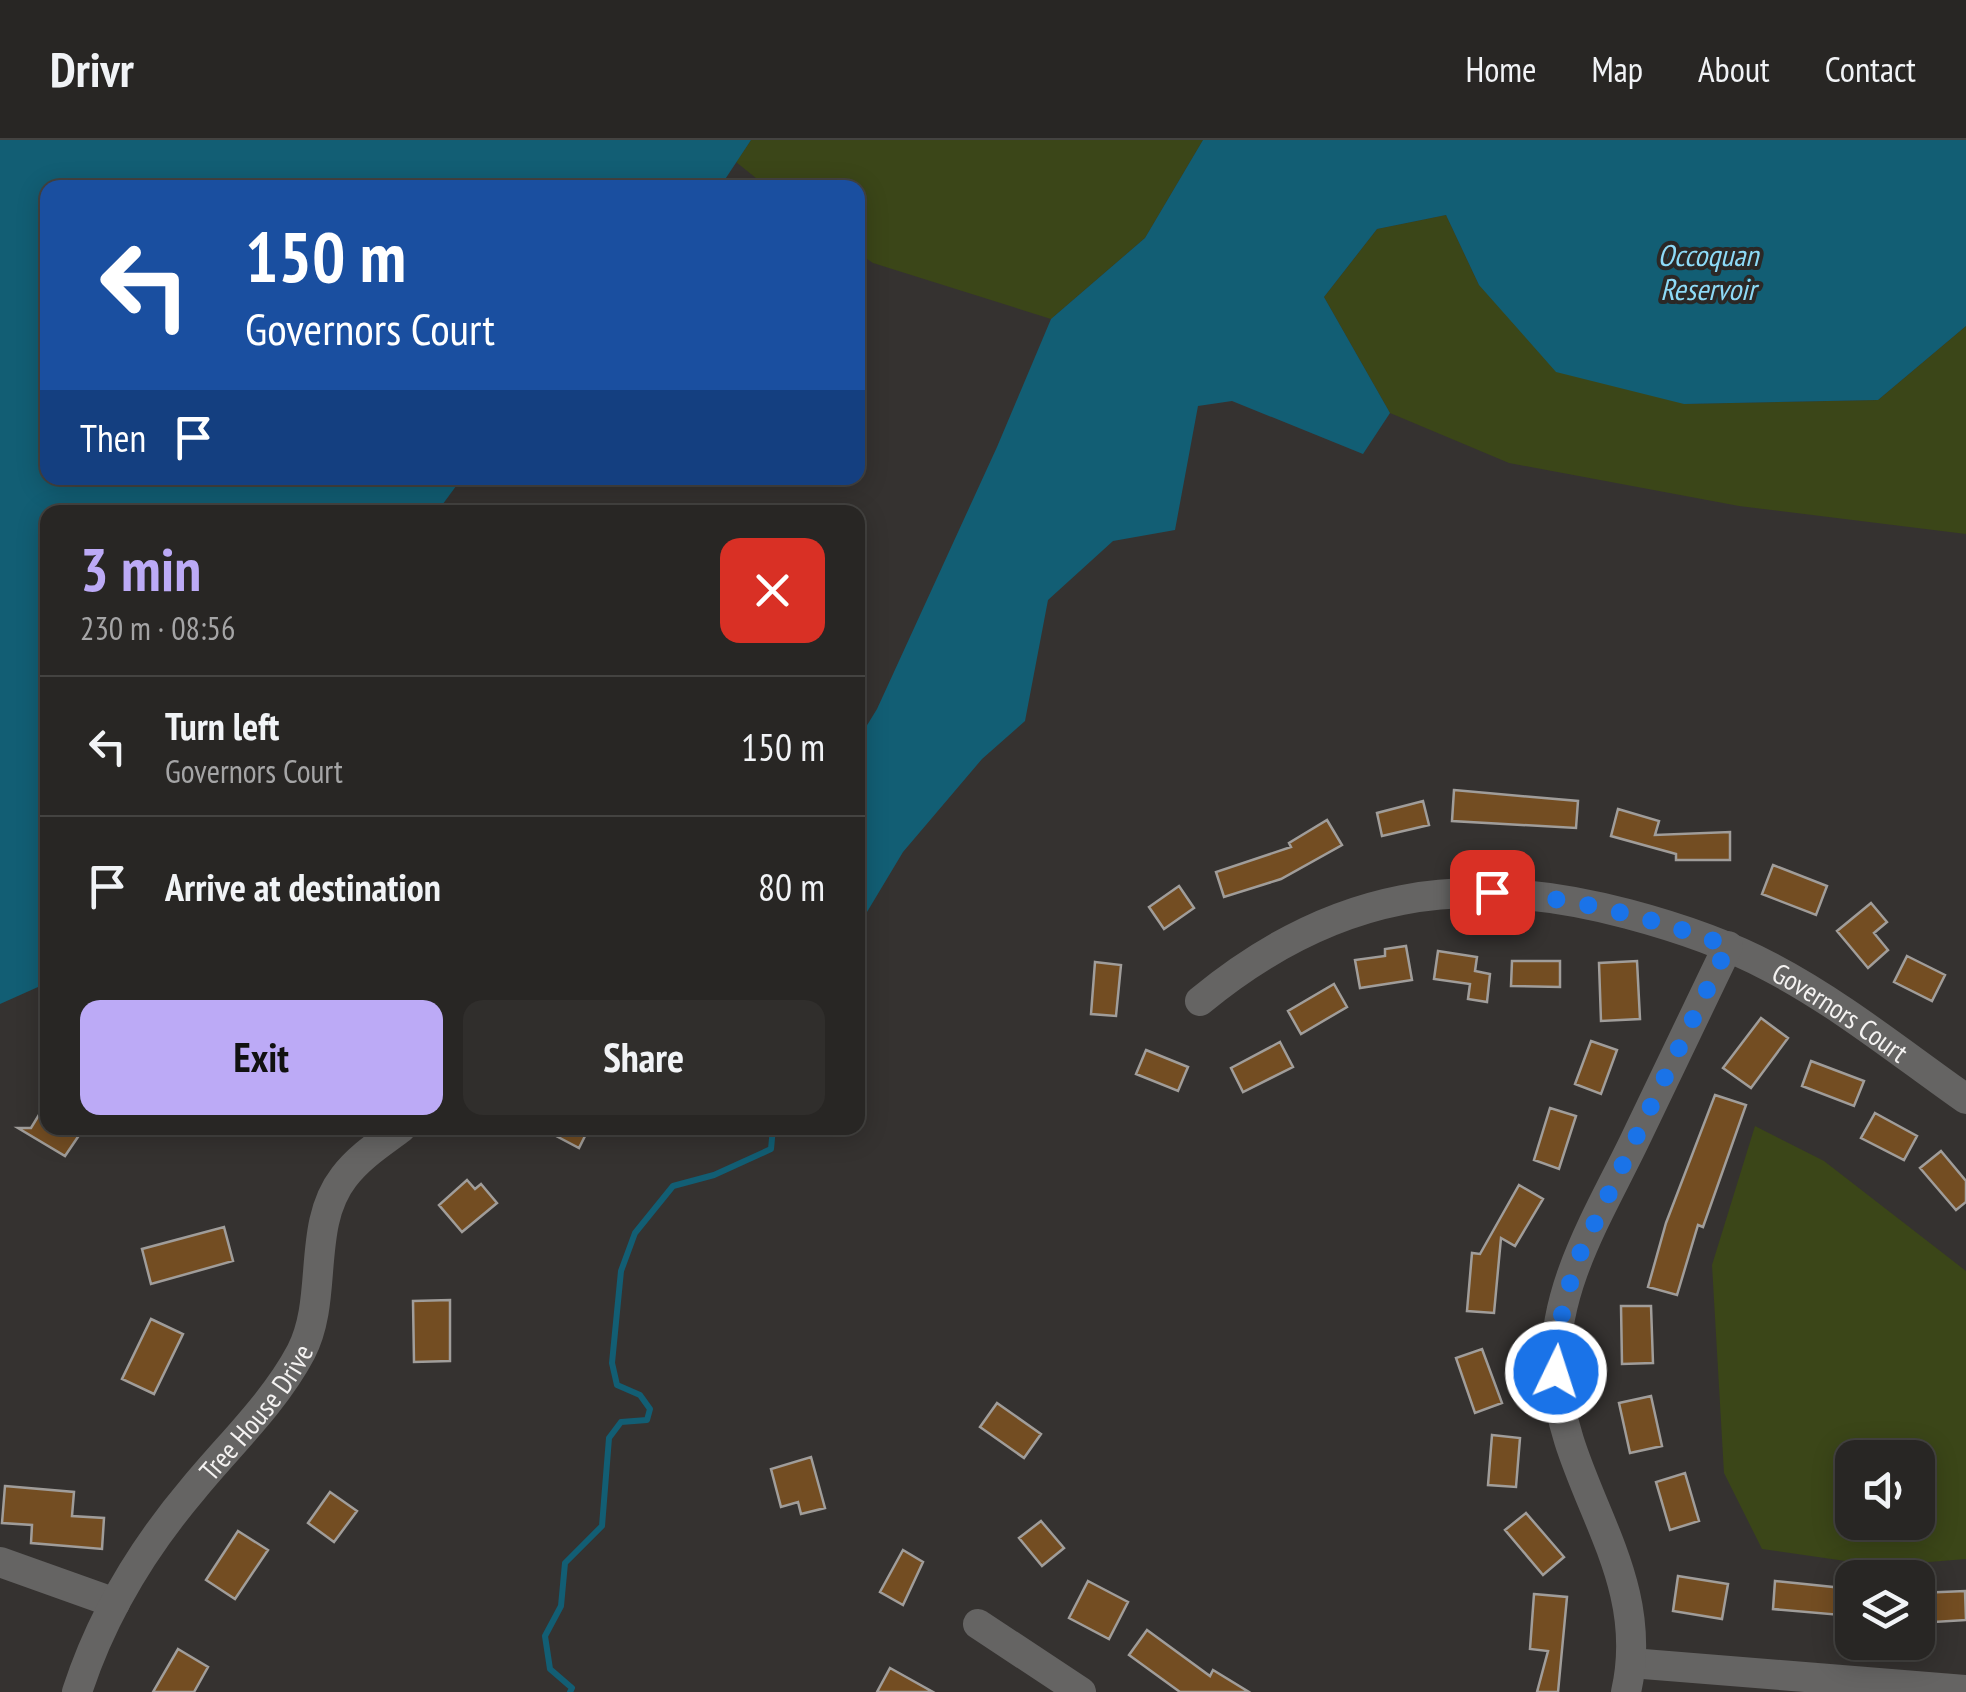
<!DOCTYPE html>
<html lang="en">
<head>
<meta charset="utf-8">
<style>
  :root { --surface:#282624; --page:#302e2c; --text:#f1f3f6; --muted:#a5a5a6; --line:#444341; --accent:#bcaaf6 }
  body { margin:0; font-family:"PT Sans Narrow",sans-serif; background:var(--page); color:var(--text); height:100vh; display:flex; flex-direction:column; font-size:38px; white-space:nowrap }
  * { box-sizing:border-box; margin:0 }
  p { font-size:32px; color:var(--muted) }
  .icon { flex:none; width:55px; height:55px; fill:none; stroke:currentColor; stroke-width:2; stroke-linecap:round; stroke-linejoin:round }
  .map { position:relative; flex:1; overflow:hidden }
  .drawer { position:absolute; left:40px; top:365px; width:825px; height:630px; display:flex; flex-direction:column; background:var(--surface); border-radius:20px; box-shadow:0 5px 25px #0003,0 0 0 2px var(--line) }
  .drawer>* { flex:none }
  .top-card { position:absolute; left:40px; top:40px; width:825px; height:305px; border-radius:20px; box-shadow:0 5px 25px #0003,0 0 0 2px var(--line); background:#1a4fa0; color:#fff; overflow:hidden }
  .buttons { position:absolute; left:1835px; top:1300px; display:grid; gap:20px }
  .buttons a { display:grid; place-items:center; width:100px; height:100px; border-radius:20px; background:var(--surface); box-shadow:0 5px 25px #0003,0 0 0 2px var(--line); font-size:50px }
  .pin { position:absolute; display:grid; place-items:center; width:85px; height:85px; color:#fff; margin:-42px; border-radius:20px; box-shadow:0 5px 15px #0006 }
  .me { position:absolute; width:110px; margin:-55px; rotate:4deg; stroke-linejoin:round; filter:drop-shadow(0 0 8px #0008) }
  .turn { display:flex; align-items:center; gap:35px; height:210px; padding:0 40px; font-size:45px }
  .turn .icon { width:130px; height:130px; stroke-width:2.5 }
  .turn b { display:block; font-size:70px; line-height:85px }
  .then { display:flex; align-items:center; height:95px; padding:0 40px; background:#0003; gap:20px; font-size:38px }
  .round { display:grid; place-items:center; flex:none; width:105px; height:105px; border-radius:20px; background:var(--page) }
  .overview { display:flex; align-items:center; justify-content:space-between; height:170px; padding:0 40px }
  h1 { font-size:60px; font-weight:600; line-height:75px; color:var(--accent) }
  .cta { display:flex; gap:20px; margin-top:auto; padding:20px 40px }
  .cta a { flex:1; height:115px; border-radius:20px; background:var(--accent); color:#111; font-size:40px; font-weight:600; line-height:115px; text-align:center }
  .cta a+a { background:var(--page); color:var(--text) }
  ul { padding:0; list-style:none }
  li { display:flex; align-items:center; gap:30px; height:140px; padding:0 40px; border-top:2px solid var(--line) }
  li div { flex:1 }
  li b { display:block; font-size:38px }
  li em { font-style:normal }
  header { display:flex; align-items:center; gap:60px; box-sizing:border-box; height:140px; padding:0 50px; background:var(--surface); border-bottom:2px solid var(--line) }
  header strong { font-size:48px }
  nav { display:flex; gap:55px; margin-inline-start:auto; font-size:35px }
  .map>svg:first-child { display:block }
</style>
</head>
<body>
<header>
<strong>Drivr</strong>
<nav><a>Home</a><a>Map</a><a>About</a><a>Contact</a></nav>
</header>
<div class="map">
<svg width="1966" height="1552" viewBox="0 0 1966 1552">
  <rect width="100%" height="100%" fill="#353230"/>
  <path fill="#3b4618" fill-rule="evenodd" d="M751 0H1203L1145 98 1051 179 873 123 858 113V48L767 47 736 22Z
    M1446 75 1479 145 1684 264 1878 260 1966 186V394L1739 366 1509 323 1390 273 1324 157 1377 89Z
    M1755 986 1824 1021 1966 1131V1419L1880 1426 1762 1409 1724 1333 1712 1125ZM1852 1318H1918V1382H1852Z"/>
  <path fill="#125e74" d="M0 0H751L720 47 48 48V338H462L437 372H48L47 843 0 864Z
    M1203 0H1966V186L1878 260 1684 264 1556 232 1479 145 1446 75 1377 89 1324 157 1390 273 1363 314 1232 261 1198 266 1175 390 1113 401 1048 460 1025 581 982 619 903 712 858 787V600L877 569 997 307 1051 179 1145 98Z"/>
  <g fill="none" stroke-linecap="round" stroke-linejoin="round">
    <path stroke="#125e74" stroke-width="6" d="M570 1552 572 1548 550 1529 545 1496 561 1466 565 1423 602 1386 609 1298 621 1282 647 1280 650 1269 640 1255 617 1245 612 1223 621 1131 635 1093 673 1046 714 1035 771 1009 773 988"/>
  </g>
  <path fill="#734d22" stroke="#a09d9a" stroke-width="2.5" d="M1454 650 1578 661 1576 688 1452 681Z
    M1423 661 1429 685 1382 696 1377 673Z
    M1618 669 1659 681 1655 695 1730 692V720H1676V714L1611 696Z
    M1327 680 1342 705 1281 739 1224 757 1216 732 1291 707 1289 703Z
    M1773 725 1827 746 1816 775 1762 754Z
    M1179 746 1194 768 1164 789 1149 767Z
    M1871 763 1887 782 1874 793 1888 810 1868 828 1837 791Z
    M1406 806 1412 840 1360 848 1355 820 1385 816V809Z
    M1438 811 1477 817 1475 831 1490 834 1487 862 1468 859 1470 844 1434 839Z
    M1907 816 1945 835 1932 861 1894 842Z
    M1512 821H1560V847L1511 846Z
    M1637 821 1640 879 1601 881 1599 823Z
    M1095 822 1121 825 1116 876 1091 874Z
    M1334 844 1347 867 1301 894 1288 871Z
    M1761 878 1788 898 1751 948 1723 928Z
    M1591 901 1617 910 1601 954 1575 944Z
    M1280 902 1293 927 1243 952 1231 928Z
    M1146 910 1188 927 1178 951 1136 934Z
    M1811 921 1864 941 1854 966 1802 946Z
    M1715 955 1746 965 1703 1087 1698 1085 1677 1155 1648 1147 1666 1083Z
    M48 960V988H84L65 1016 18 988H31Z
    M1550 968 1576 976 1559 1029 1534 1020Z
    M1875 973 1917 996 1904 1020 1861 998Z
    M541 988H589L579 1008Z
    M1941 1011 1966 1041V1062L1956 1070 1920 1028Z
    M467 1040 475 1049 481 1044 497 1063 462 1092 439 1065Z
    M1519 1045 1543 1059 1515 1106 1501 1098 1494 1173 1467 1171 1472 1113 1480 1114Z
    M224 1087 233 1121 151 1144 142 1109Z
    M450 1160V1221L414 1222 413 1161Z
    M1621 1166H1651L1653 1223 1622 1224Z
    M151 1179 183 1194 154 1254 122 1239Z
    M1482 1209 1502 1263 1475 1273 1456 1218Z
    M1651 1256 1662 1306 1630 1313 1619 1263Z
    M997 1263 1041 1294 1024 1318 980 1287Z
    M1492 1295 1520 1298 1516 1347 1488 1345Z
    M811 1317 825 1368 801 1374 798 1362 781 1367 771 1329Z
    M1685 1333 1699 1381 1670 1390 1656 1342Z
    M5 1346 74 1352 72 1376 104 1378 102 1409 31 1403 32 1385 2 1383Z
    M330 1352 357 1371 334 1402 308 1383Z
    M1526 1373 1564 1417 1543 1435 1505 1390Z
    M1041 1381 1064 1408 1042 1426 1019 1398Z
    M238 1391 268 1410 235 1459 206 1440Z
    M903 1410 923 1422 903 1465 880 1452Z
    M1678 1436 1728 1444 1722 1479 1673 1471Z
    M1088 1441 1128 1462 1109 1499 1069 1478Z
    M1775 1441 1852 1449V1476L1773 1469Z
    M1965 1451 1966 1480 1918 1483V1453Z
    M1534 1454 1567 1457 1558 1552H1537L1548 1511 1530 1509Z
    M1147 1490 1210 1536 1213 1530 1249 1552H1180L1129 1515Z
    M178 1509 208 1527 194 1552H153Z
    M890 1528 933 1552H877Z"/>
  <g fill="none" stroke-linecap="round" stroke-linejoin="round">
    <g stroke="#656463" stroke-width="30">
      <path id="s1" d="M1200 861C1332 752 1463 730 1628 774 1677 787 1725 803 1770 827 1839 863 1902 914 1966 959"/>
      <path d="M0 1422 115 1463"/>
      <path d="M978 1484 1081 1552"/>
      <path d="M1631 1523 1966 1550"/>
      <path id="s2" d="M77 1552C101 1478 143 1408 193 1349 229 1305 274 1263 301 1212 329 1158 306 1086 344 1037 359 1017 381 1003 401 988"/>
      <path d="M1626 1552C1654 1429 1561 1346 1556 1231 1552 1149 1598 1076 1633 1004 1664 938 1696 872 1728 806"/>
    </g>
  </g>
  <g fill="none" stroke-linecap="round" stroke-linejoin="round">
    <path stroke="#1a73e8" stroke-width="18" stroke-dasharray="0 32.4" d="M1492 752C1574 758 1651 777 1728 806L1575 1124 1558 1190 1556 1232"/>
  </g>
  <g text-anchor="middle" dominant-baseline="central" stroke-width="8" stroke-linejoin="round" paint-order="stroke">
    <g font-size="28" fill="#f4f2f1" stroke="#2b2826">
      <text stroke="none"><textPath href="#s1" startOffset="692">Governors Court</textPath></text>
      <text stroke="none"><textPath href="#s2" startOffset="335">Tree House Drive</textPath></text>
    </g>
    <g font-size="30" font-style="italic" fill="#8ddaf7" stroke="#2b2826">
      <text x="1708" y="114">Occoquan<tspan x="1708" dy="34">Reservoir</tspan></text>
    </g>
  </g>
</svg>
<div class="buttons">
<a><svg class="icon" aria-label="sound" viewBox="0 0 24 24"><path d="M4 9h4l5-4v14l-5-4H4zM17 9q2 3 0 6"/></svg></a>
<a><svg class="icon" aria-label="layers" viewBox="0 0 24 24"><path d="M12 4l9 5-9 5-9-5zM3 14l9 5 9-5"/></svg></a>
</div>
<div class="pin" style="left:1492px;top:752px;background:#d93025"><svg class="icon" aria-label="arrive" viewBox="0 0 24 24"><path d="M6 21V4h12l-3 4 3 4H6"/></svg></div>
<svg class="me" style="left:1556px;top:1232px" viewBox="-20 -20 40 40"><circle r="17" fill="#1a73e8" stroke="#fff" stroke-width="3"/><path d="M0-11L8 9 0 5-8 9z" fill="#fff"/></svg>
<div class="top-card">
<div class="turn"><svg class="icon" aria-label="left" viewBox="0 0 24 24"><path d="M17 20v-9H6M10 6l-5 5 5 5"/></svg><div><b>150 m</b>Governors Court</div></div>
<div class="then">Then<svg class="icon" aria-label="arrive" viewBox="0 0 24 24"><path d="M6 21V4h12l-3 4 3 4H6"/></svg></div>
</div>
<section class="drawer">
<div class="overview"><div><h1>3 min</h1><p>230 m · 08:56</p></div><a class="round" style="background:#d93025;color:#fff"><svg class="icon" aria-label="close" viewBox="0 0 24 24"><path d="M6 6l12 12M18 6L6 18"/></svg></a></div>
<ul>
<li><svg class="icon" aria-label="left" viewBox="0 0 24 24"><path d="M17 20v-9H6M10 6l-5 5 5 5"/></svg><div><b>Turn left</b><p>Governors Court</p></div><em>150 m</em></li>
<li><svg class="icon" aria-label="arrive" viewBox="0 0 24 24"><path d="M6 21V4h12l-3 4 3 4H6"/></svg><div><b>Arrive at destination</b></div><em>80 m</em></li>
</ul>
<div class="cta"><a>Exit</a><a>Share</a></div>
</section>
</div>
</body>
</html>
